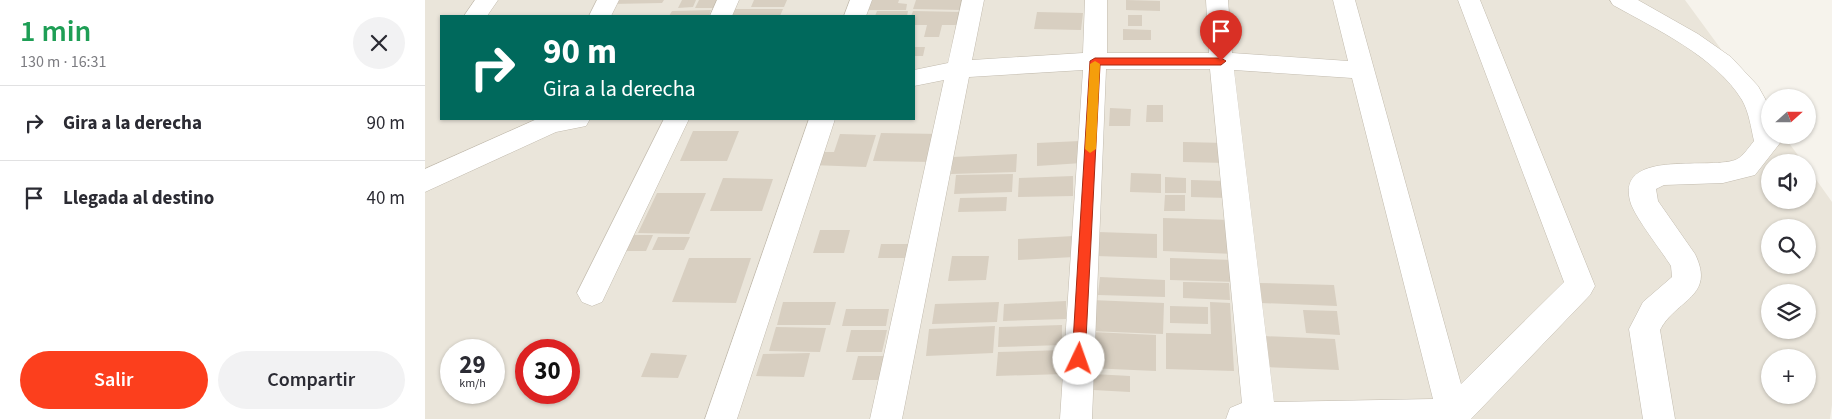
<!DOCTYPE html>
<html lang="es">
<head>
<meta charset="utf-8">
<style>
  :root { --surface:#fff; --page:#f2f2f3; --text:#2b2b33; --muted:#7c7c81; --line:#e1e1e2; --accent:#fc3f1d }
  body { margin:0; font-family:"Source Sans 3",sans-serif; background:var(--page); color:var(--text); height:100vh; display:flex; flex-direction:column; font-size:19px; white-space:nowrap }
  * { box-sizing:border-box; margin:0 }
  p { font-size:16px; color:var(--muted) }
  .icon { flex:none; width:28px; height:28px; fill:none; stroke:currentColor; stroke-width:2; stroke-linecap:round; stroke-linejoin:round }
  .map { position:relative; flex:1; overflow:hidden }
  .details { display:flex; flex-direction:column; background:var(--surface); width:425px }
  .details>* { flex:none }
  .guide { position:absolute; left:15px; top:15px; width:475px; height:105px; border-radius:0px; box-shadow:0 1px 4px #0004; background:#00695c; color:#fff; overflow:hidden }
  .needle { width:32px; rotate:69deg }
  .fabs { position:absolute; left:1336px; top:89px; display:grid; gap:10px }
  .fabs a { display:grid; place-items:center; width:55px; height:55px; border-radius:50%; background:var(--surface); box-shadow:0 1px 4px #0004; font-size:25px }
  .speed { position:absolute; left:15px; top:339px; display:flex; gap:10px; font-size:25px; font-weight:700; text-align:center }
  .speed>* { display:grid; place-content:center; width:65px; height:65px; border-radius:50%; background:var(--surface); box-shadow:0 1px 4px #0004; line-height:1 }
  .speed small { font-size:12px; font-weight:400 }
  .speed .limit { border:8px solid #d22; background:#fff; color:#111 }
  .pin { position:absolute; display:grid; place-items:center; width:42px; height:42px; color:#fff; margin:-51px -21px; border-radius:50% 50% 50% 0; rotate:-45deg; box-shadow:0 0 5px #0007 }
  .pin .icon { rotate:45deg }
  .me { position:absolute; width:55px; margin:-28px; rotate:3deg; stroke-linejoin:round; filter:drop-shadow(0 0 4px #0008) }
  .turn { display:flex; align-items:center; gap:18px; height:105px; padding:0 20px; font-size:22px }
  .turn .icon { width:65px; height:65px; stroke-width:2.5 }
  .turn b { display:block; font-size:35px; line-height:42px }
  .round { display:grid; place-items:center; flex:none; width:52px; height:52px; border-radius:26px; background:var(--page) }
  .overview { display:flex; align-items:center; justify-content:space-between; height:85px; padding:0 20px }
  h1 { font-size:30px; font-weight:600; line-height:38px; color:#1e9e55 }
  .primary-button { display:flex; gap:10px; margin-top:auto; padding:10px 20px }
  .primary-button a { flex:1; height:58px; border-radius:30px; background:var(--accent); color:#fff; font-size:20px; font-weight:600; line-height:58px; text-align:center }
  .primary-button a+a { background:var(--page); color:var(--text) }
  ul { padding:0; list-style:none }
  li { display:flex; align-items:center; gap:15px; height:75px; padding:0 20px; border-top:1px solid var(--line) }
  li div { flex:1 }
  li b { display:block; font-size:19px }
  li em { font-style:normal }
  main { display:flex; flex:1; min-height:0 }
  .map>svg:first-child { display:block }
</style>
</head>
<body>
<main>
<section class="details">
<div class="overview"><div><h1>1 min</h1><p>130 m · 16:31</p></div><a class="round"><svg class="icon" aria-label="close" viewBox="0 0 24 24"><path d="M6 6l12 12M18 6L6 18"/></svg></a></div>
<ul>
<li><svg class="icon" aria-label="right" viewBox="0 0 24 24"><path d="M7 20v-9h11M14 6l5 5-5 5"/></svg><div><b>Gira a la derecha</b></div><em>90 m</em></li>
<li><svg class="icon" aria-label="arrive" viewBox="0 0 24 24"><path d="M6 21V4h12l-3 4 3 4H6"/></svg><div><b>Llegada al destino</b></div><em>40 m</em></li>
</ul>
<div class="primary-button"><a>Salir</a><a>Compartir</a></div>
</section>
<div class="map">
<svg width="1407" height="419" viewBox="0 0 1407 419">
  <rect width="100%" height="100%" fill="#f6f3ec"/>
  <path fill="#eae5da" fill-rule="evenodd" d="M0 0H1260L1345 116V135H1358L1378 162H1345V200H1382L1383 168 1407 202V405L1405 419H0ZM16 16H489V119H16ZM1345 228H1382V265H1345ZM1345 292H1382V330H1345ZM26 350H69V392H26ZM101 350H144V392H101ZM1345 358H1382V395H1345Z"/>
  <path fill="#d8cfc1" d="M189 0H239L237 3 187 4Z
    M257 0H271L268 7 253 8Z
    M274 0H292L289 8H270Z
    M329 0H362L359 7H326Z
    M441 0H474L473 3 482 4 481 10H439Z
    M491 0H538L536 10 488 9Z
    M701 0 735 1V11L701 10Z
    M309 9H358L355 16H306Z
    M286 10 284 16H244L247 11Z
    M452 11H483L482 16H450Z
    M488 11 537 12 534 25H517L514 37H499L502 25H489V16H486Z
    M612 12 658 13 656 30 609 29Z
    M703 15H717V26H703Z
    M698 29 726 30V40H698Z
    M489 47H500L498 56H489Z
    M722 105H738V122H721Z
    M685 108 706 109 705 126H684Z
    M268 131H314L302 161H255Z
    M456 133 515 134 509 162 448 161Z
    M415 134 451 135 441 167 386 165 391 152H409Z
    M655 141 657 163 612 166V143Z
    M758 142 801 143 802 163 758 162Z
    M592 154 591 172 526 174 528 157Z
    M706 173 736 174V193L705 192Z
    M588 174 587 192 529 194 531 175Z
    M648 176V196L593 197 594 178Z
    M740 177 761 178V193H740Z
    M298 178 348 179 337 211H285Z
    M766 180 801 181 802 198 766 197Z
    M232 193H281L264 234 213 233Z
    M740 195H760V211H739Z
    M582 197 581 211 533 212 535 198Z
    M738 218 807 220 809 254 738 251Z
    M395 230H425L419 253H388Z
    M673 232 732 234V258L671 256Z
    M205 235H228L221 251H198Z
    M649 236V257L593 260V239Z
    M233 237H265L259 250H227Z
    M456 244H492L489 258H453Z
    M527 256H564L561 280 523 281Z
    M264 258H326L311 303 247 302Z
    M745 258 809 260 811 282 745 280Z
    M675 277 740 280V297L673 295Z
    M758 282 804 283 805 300 758 298Z
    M834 283 909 285 912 306 836 303Z
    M666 300 739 303 738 334 664 331Z
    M641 301V319L578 321 579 304Z
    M358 302H411L405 325H352Z
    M574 302 572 322 507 324 510 304Z
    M785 302 805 303 809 371 741 369V333L786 334Z
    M745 306 783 307V324L745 323Z
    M421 309H464L461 326H417Z
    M878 310 912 311 915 335 881 333Z
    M637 325V345L573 347 574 327Z
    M570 326 568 353 501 356 504 329Z
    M351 327 401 328 395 352 344 351Z
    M426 330H462L457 352H421Z
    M667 332 731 335V371L664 368Z
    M838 336 910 339 914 370 840 367Z
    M638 350V374L571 376 573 352Z
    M226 353 262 355 253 378 216 377Z
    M385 353 379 377 331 376 338 354Z
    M433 356H471L467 380H427Z
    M668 374 705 376V392L668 390Z"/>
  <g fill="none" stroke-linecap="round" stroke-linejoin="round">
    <defs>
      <path id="minor" d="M50 0H73L62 16H39Z
        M172 0H194L186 16H164Z
        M292 0H314L307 16H285Z
        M425 0H447L441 16H419Z
        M537 0H559L547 60 658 53 660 0H682V53H784L781 0H803L807 53 923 61 908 0H930L1036 384 1139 282 1033 0H1055L1170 286 1165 295 1046 419H801L805 408 817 403 785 69H681L667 419H635L658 70 544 77 477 419H445L519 80 489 86V70L523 63ZM809 70 927 78 1008 399 849 402Z
        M1185 0H1213L1273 34 1306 57 1333 86 1343 104 1345 108V135H1353L1355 143 1330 175 1298 183 1239 185 1231 189 1233 201 1270 254C1291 297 1251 299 1235 330L1250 419H1218L1204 329 1218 302 1247 277 1246 266C1236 250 1212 220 1206 204 1188 148 1282 170 1310 160 1317 158 1324 147 1329 141 1326 128 1324 112 1317 100 1291 57 1231 29 1188 5Z
        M112 119H165L161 126 131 132 0 192V169Z
        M239 119H264L177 302 167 306 157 302 152 293Z
        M384 119H410L312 419H280Z"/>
    </defs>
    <use href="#minor" stroke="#c2bbae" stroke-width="1"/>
    <use href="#minor" fill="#fff" fill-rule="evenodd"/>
  </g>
  <path fill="#fc3f1d" stroke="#a42913" d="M670 58H796L801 61 796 65H675L660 359 658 364 654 365 649 364 647 359 665 61Z"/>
  <path fill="#f59e0b" d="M670 61 675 64 671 149 665 153 660 149 665 64Z"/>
</svg>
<div class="fabs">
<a><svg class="needle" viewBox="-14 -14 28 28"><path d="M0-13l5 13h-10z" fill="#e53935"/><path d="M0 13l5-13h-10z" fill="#7c7c81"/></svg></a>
<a><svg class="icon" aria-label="sound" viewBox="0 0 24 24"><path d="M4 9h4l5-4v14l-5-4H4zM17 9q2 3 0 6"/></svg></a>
<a><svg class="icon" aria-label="search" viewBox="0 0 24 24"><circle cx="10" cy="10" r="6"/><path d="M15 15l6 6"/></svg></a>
<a><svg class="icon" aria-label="layers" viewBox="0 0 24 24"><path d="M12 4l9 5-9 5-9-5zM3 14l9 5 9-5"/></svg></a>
<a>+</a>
</div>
<div class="speed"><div>29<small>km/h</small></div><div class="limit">30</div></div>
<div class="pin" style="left:796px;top:61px;background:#d93025"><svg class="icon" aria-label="arrive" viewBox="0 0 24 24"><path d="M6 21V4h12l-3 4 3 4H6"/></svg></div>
<svg class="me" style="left:654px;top:359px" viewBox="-20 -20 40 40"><circle r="19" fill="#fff"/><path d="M0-13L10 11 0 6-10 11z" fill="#fc3f1d"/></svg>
<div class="guide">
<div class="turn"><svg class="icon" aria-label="right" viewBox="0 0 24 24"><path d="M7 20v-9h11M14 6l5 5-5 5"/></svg><div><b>90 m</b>Gira a la derecha</div></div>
</div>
</div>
</main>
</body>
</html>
